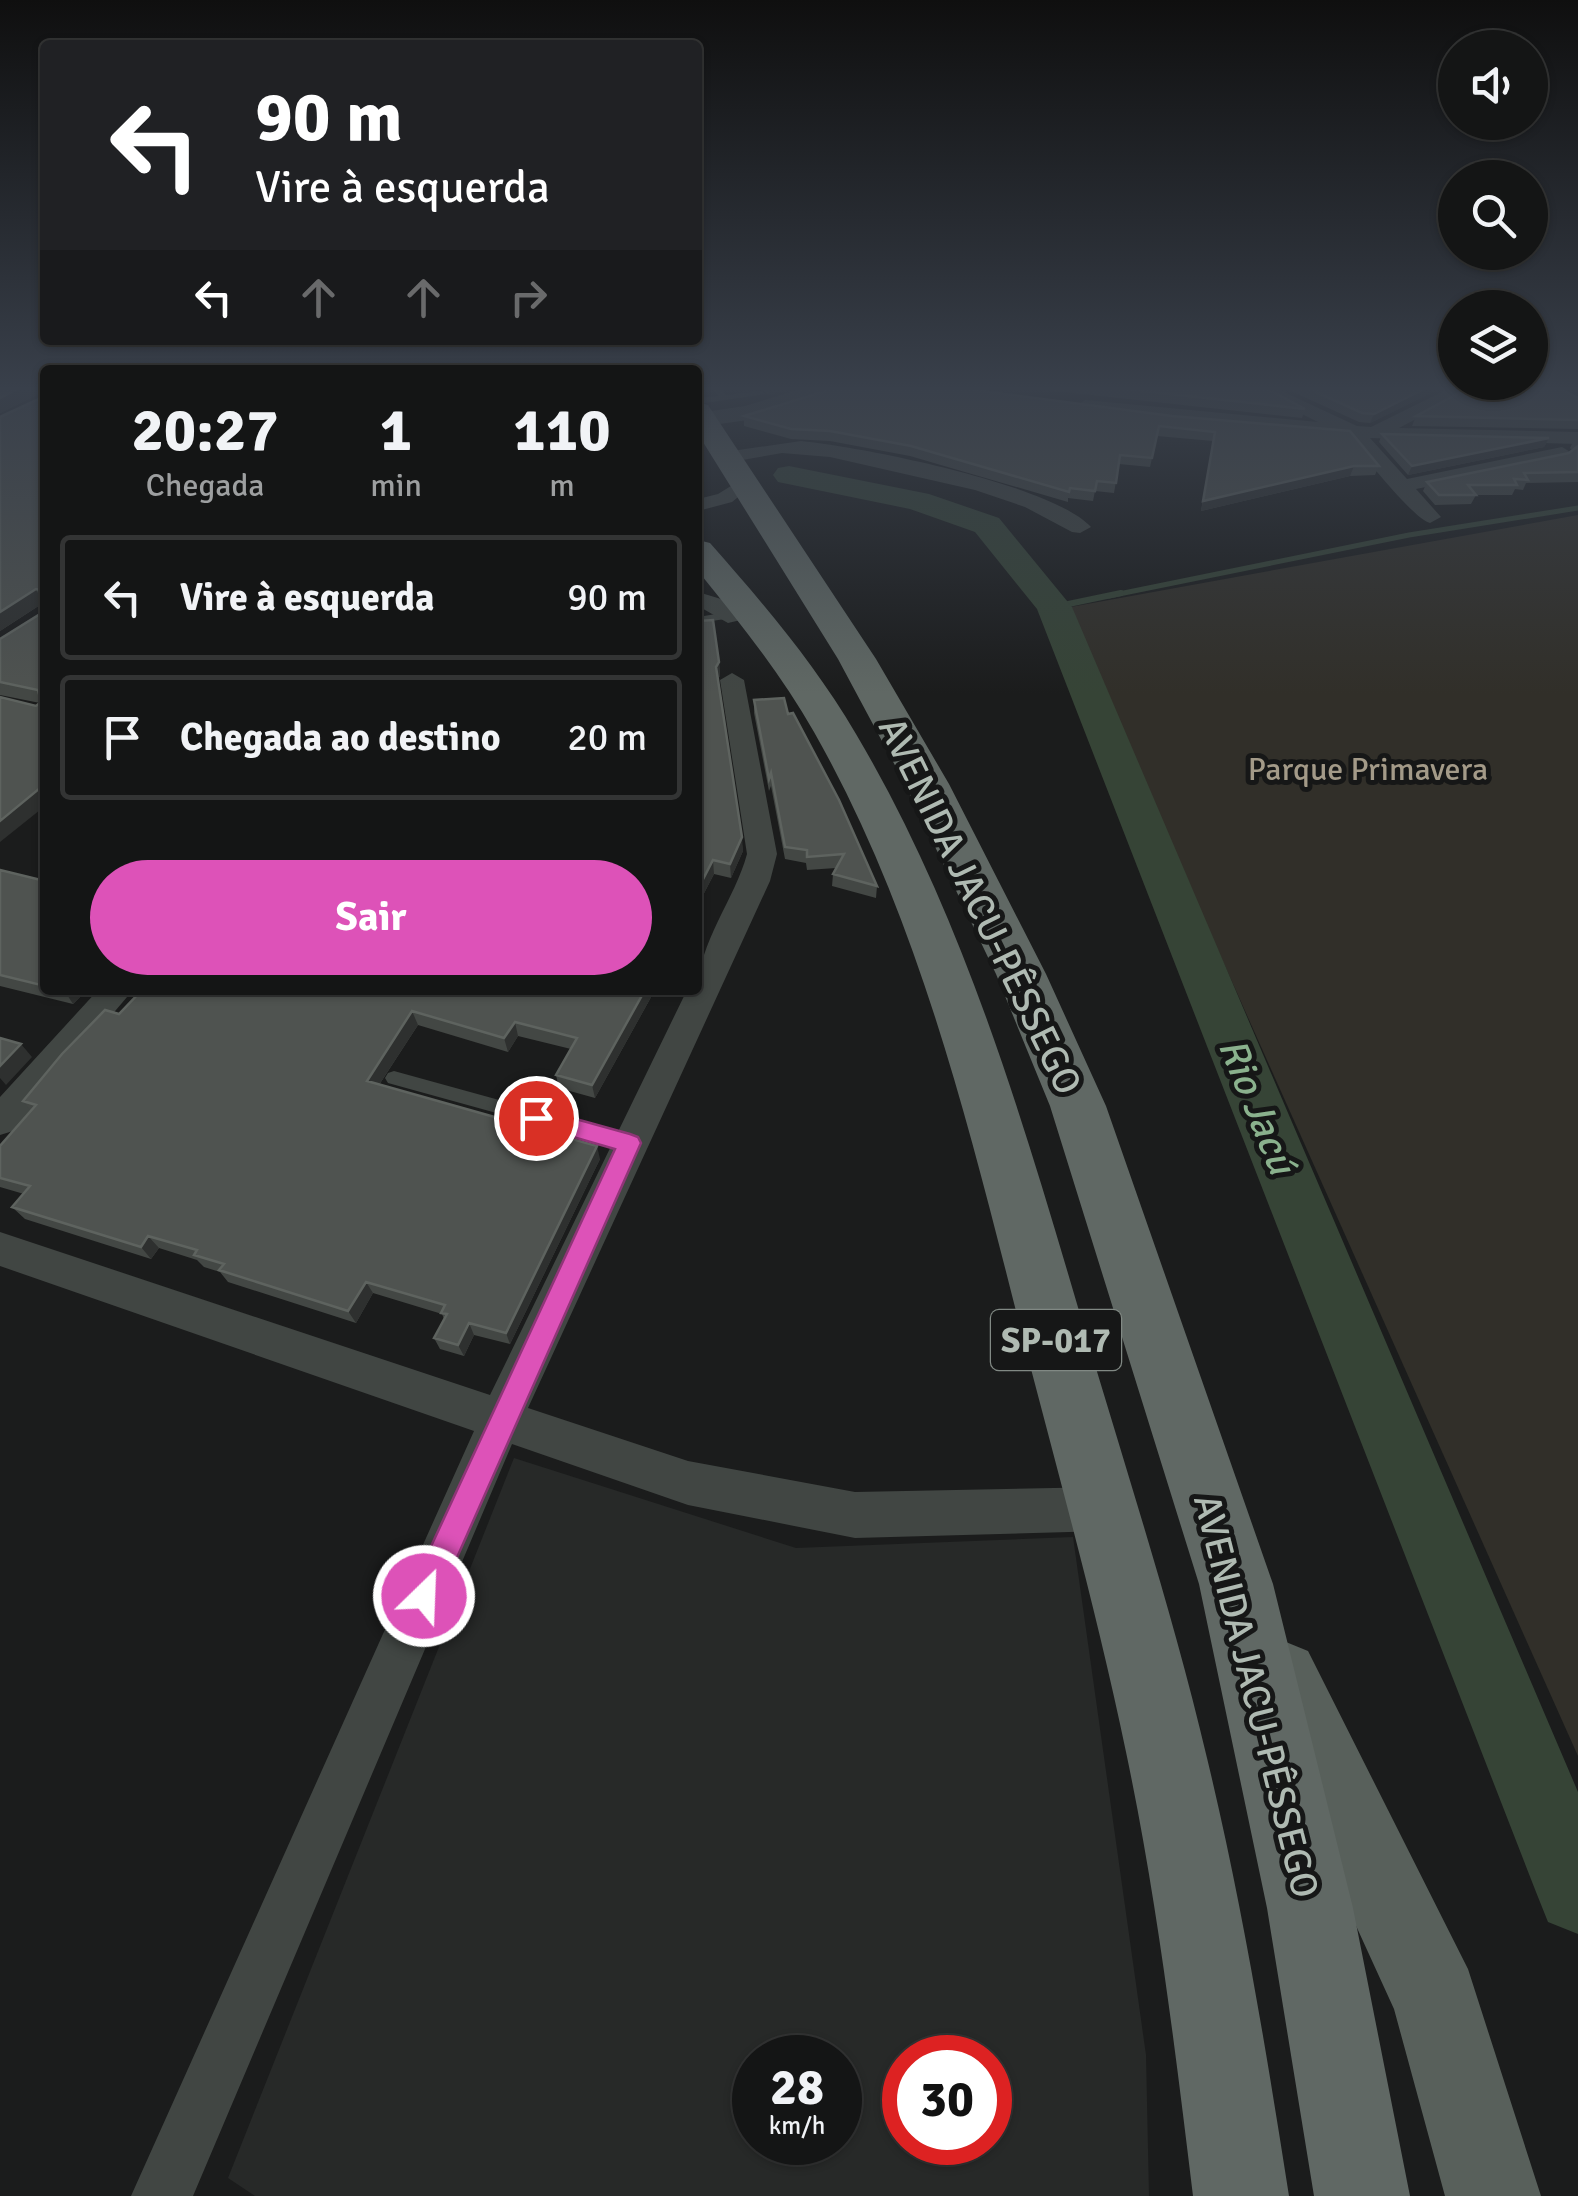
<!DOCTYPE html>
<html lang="pt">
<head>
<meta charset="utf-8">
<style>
  :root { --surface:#141515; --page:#1d1e1e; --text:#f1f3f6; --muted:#9d9fa0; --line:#333434; --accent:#dd52b8 }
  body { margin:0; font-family:Signika,sans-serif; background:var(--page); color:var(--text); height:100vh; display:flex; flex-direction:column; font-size:38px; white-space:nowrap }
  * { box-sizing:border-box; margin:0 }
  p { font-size:32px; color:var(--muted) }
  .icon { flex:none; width:55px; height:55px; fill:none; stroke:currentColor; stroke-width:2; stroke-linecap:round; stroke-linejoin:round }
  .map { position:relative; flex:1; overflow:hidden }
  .side { position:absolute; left:40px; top:365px; width:662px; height:630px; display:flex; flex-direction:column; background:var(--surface); border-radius:10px; box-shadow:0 2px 8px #0004,0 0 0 2px var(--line) }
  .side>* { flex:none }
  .guide { position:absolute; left:40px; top:40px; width:662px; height:305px; border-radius:10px; box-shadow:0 2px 8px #0004,0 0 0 2px var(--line); background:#202124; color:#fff; overflow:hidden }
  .fabs { position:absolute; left:1438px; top:30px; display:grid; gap:20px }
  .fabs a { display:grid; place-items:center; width:110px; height:110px; border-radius:50%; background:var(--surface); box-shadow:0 2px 8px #0004,0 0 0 2px var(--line); font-size:50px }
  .speed { position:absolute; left:732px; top:2035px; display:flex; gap:20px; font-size:50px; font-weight:700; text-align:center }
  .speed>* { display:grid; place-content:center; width:130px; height:130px; border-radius:50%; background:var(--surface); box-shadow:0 2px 8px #0004,0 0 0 2px var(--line); line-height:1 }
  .speed small { font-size:25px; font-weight:400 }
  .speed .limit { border:15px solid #d22; background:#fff; color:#111 }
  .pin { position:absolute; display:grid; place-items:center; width:85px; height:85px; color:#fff; margin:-42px; border:5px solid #fff; border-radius:50%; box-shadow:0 2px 10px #0007 }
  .me { position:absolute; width:110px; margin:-55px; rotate:24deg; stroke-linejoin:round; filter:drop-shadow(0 0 8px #0008) }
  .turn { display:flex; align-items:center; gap:35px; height:210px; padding:0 50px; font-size:45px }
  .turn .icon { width:130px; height:130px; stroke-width:2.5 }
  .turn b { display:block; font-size:70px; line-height:85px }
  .lanes { display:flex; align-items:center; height:95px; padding:0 50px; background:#0003; justify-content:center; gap:50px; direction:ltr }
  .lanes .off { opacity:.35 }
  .eta { display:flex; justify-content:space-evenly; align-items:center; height:170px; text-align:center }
  .eta b { font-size:60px; font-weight:700; line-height:70px }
  .primary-button { display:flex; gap:20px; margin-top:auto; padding:20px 50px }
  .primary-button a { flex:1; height:115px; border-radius:60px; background:var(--accent); color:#fff; font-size:40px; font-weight:700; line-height:115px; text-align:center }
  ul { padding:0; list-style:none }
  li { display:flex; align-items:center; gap:30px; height:125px; margin:0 20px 15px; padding:0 30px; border:5px solid var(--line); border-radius:10px }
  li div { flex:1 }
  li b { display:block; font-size:38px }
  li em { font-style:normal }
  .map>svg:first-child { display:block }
</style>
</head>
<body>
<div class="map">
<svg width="1578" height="2196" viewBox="0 0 1578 2196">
  <rect width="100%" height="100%" fill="#1b1c1c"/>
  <path fill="#272928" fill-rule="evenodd" d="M514 1458 796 1548 1073 1537 1146 2055 1149 2196H255L228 2178ZM755 2058H840V2142H755ZM905 2058H990V2142H905Z"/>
  <path fill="#312f29" d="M1578 515V1756L1065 608Z"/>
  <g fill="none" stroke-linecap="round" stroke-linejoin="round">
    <path stroke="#364436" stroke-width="5" d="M1109 596 1409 535 1578 508"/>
    <path stroke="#364436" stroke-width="6" d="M1054 607 1121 593"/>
    <path fill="#364436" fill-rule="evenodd" d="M789 466 929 494 999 518 1072 607 1578 1792V1934L1548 1922 1536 1892 1037 609 975 532 910 509 778 482 773 475 778 468Z"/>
    <path fill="#414643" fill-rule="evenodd" d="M710 386H719L726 395 761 391 766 394 698 404V398L718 396Z
      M728 612 732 614V618L698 623V617Z
      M394 1071 630 1136 636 1138 639 1143 636 1148 630 1150 388 1083 385 1078 388 1073Z"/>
    <path fill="#414643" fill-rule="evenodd" d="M1246 386H1271L1357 426 1371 427 1454 386H1478L1399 428 1578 432V444L1370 438 1407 479 1562 447 1572 453 1562 459 1416 489 1441 517 1430 523C1412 518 1363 454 1347 436L1085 412 1076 406 1085 400 1318 422Z
      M801 441C862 447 1051 484 1091 527L1080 533 1072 532 1025 507 975 490 830 457 782 453 725 463 715 457 718 453Z
      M744 478 754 484 732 502 698 511V499L718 494Z
      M698 592 721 599 732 608 754 603 766 610 762 615 728 623 698 606Z
      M732 673 744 680 777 854 770 881 528 1408 688 1461 855 1492 1105 1487 1121 1493 1127 1509 1121 1525 1105 1531 855 1538 688 1505 512 1444 193 2196H131L474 1431 0 1266V1232L490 1395 687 990H698C698 943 735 899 747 854L720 680Z
      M98 990H133L13 1131 0 1135V1097Z"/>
    <path fill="#414643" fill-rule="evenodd" d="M810 386H847L844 391 748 420 698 427V413L745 406Z"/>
    <path fill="#58605b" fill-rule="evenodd" d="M1281 1640 1308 1651 1468 1969 1541 2196H1445L1394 2009 1243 1678 1254 1651Z"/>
    <path fill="#606864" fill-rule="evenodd" d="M698 402 708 405 876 659 949 784 1046 974 1106 1106 1273 1584 1353 1908 1410 2196H1314L1267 1908 1199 1584 1050 1106 996 974 905 784 838 659 698 434Z
      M698 540 710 543C763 603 815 664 856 734 971 928 1031 1149 1095 1365 1134 1495 1176 1626 1207 1758 1242 1903 1266 2049 1289 2196H1193C1175 2048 1157 1899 1126 1752 1098 1617 1061 1484 1026 1350 972 1140 922 922 814 732 781 674 740 623 698 571Z"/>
  </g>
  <path fill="#434744" d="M0 386H45V806L36 706 40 703 0 695V639L40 614V605L0 631V417L41 398V393L0 413Z
    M724 386H796L769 395 761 387 728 391Z
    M1010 386H1262L1305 409 1302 418Z
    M1280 386H1445L1370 423 1359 422Z
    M1578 398V429L1412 426 1416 416Z
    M744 416H1172L1379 466 1375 475 1350 476 1201 511 1213 441 1157 436 1150 467 1119 464 1114 493 1095 491 1093 501 1068 498V502L910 456 830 441 791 439 744 426Z
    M1382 434 1549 438 1544 447 1408 475 1379 442Z
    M1575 438H1578V482L1526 483 1523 490 1515 489 1512 495H1476L1471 504 1435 505 1423 491 1427 482 1569 453 1572 450 1570 448Z
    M698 621 719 662 720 676 717 679 743 851 731 878 714 874 700 901 698 900Z
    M754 700 788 714 877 886 876 898 832 886 833 874 836 868 807 870 806 863 785 859 771 786 769 791 754 713Z
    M0 870 45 881V990H87L73 1004 0 986Z
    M142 990H655L595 1098 559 1088 556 1075 571 1049 518 1036 508 1052 418 1025 379 1085 600 1159 510 1344 474 1335 464 1356 440 1349 434 1338 444 1319 442 1314 373 1293 356 1323 228 1282 220 1272 204 1267 197 1260 159 1248 151 1259 25 1219 12 1207 24 1194 0 1187V1146L31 1111 23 1101 119 1014Z"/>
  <path fill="#2e302f" d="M23 386H44L45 391 0 413V398Z
    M728 386H761V387L728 391Z
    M769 386H796L769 395Z
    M1430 386H1445L1370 423 1374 414Z
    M1549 438 1544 447 1408 475 1412 466Z
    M1354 466 1350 476 1201 511 1203 501Z
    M36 589 43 603 0 631V612Z
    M719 662 720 676 716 681V667Z
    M45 784V806L0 842V821Z
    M742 837 743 851 731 878 730 864Z
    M713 860 714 874 700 901 699 887Z
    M64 990H87L73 1004Z
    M645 990H655L595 1098 592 1085Z
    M412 1011 418 1025 373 1094 367 1081Z
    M515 1022 518 1036 508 1052 504 1038Z
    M21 1044 32 1057 6 1085 0 1078V1066Z
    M597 1146 600 1159 510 1344 506 1333Z
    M148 1236 159 1248 151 1259 141 1247Z
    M366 1282 373 1293 356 1323 348 1311Z
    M469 1323 474 1335 464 1356 458 1345Z"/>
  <path fill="#4f5350" stroke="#5e635f" stroke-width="2.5" d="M0 386H23L0 398Z
    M40 386H45V784L0 821V697L36 706 41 702 38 690 0 682V639L40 614 41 590 36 589 0 612V417L41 398Z
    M842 386H944L1172 416 1350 431 1379 466H1354L1203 501 1215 432 1159 426 1152 458 1120 455 1116 483 1097 481 1095 491 1070 488 1069 492 911 446 830 431 791 429 744 416Z
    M1097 386H1262L1305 409Z
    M1303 386H1430L1374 414 1362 413Z
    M1472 386H1554L1578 398V420L1416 416Z
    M1382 434 1549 438 1412 466Z
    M1578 446V472L1524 473 1528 480 1514 479 1517 485H1468L1476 495H1439L1427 482 1569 453Z
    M713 620 719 662 716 667 742 837 730 864 713 860 699 887H698V621Z
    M784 698 788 714 793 713 839 800 877 886 833 874 844 854 807 857V850L785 847 771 773 769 779 754 700Z
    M0 870 45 881V986L0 975Z
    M142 990H645L592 1085 556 1075 577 1038 515 1022 504 1038 412 1011 367 1081 597 1146 506 1333 469 1323 458 1345 434 1338 447 1314 441 1313 445 1305 366 1282 348 1311 219 1270 224 1264 194 1255 197 1250 148 1236 141 1247 12 1207 30 1186 0 1178V1146L36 1105 23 1101 62 1054 105 1010 119 1014Z
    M0 1038 21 1044 0 1066Z"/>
  <linearGradient id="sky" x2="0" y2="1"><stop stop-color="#0f0f0f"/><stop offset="0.56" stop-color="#39404b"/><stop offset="1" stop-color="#39404b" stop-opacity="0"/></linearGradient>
  <rect width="1578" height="694" fill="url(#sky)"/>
  <path fill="#dd52b8" stroke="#903578" stroke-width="2.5" d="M536 1108 630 1134 638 1137 641 1143 435 1607 424 1611 413 1607 408 1596 615 1149 528 1124 525 1118 528 1111Z"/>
  <g text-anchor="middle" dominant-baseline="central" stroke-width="10" stroke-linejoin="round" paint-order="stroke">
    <g font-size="32" fill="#a39a88" stroke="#161717">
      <text x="1368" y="769">Parque Primavera</text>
    </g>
    <rect fill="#161717" stroke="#818984" stroke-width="2.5" x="991" y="1310" width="130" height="60" rx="8"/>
    <g font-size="35" font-weight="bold" fill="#afbab2">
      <text x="1056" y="1340">SP-017</text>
    </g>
    <g font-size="38" fill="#afbab2" stroke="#161717">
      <text transform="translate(980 906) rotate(64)">AVENIDA JACU-PÊSSEGO</text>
      <text transform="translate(1256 1696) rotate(76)">AVENIDA JACU-PÊSSEGO</text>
    </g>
    <g font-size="40" font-style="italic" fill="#8ab18d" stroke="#161717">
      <text transform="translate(1257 1106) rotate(68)">Rio Jacú</text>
    </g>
  </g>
</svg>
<div class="fabs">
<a><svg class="icon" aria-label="sound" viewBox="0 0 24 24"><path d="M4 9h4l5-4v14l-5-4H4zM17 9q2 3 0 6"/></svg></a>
<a><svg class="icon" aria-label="search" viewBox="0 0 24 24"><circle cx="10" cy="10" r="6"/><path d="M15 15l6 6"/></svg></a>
<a><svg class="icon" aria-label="layers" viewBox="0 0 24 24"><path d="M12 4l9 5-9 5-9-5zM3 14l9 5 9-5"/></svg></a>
</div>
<div class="speed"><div>28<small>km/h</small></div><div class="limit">30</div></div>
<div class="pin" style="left:536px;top:1118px;background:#d93025"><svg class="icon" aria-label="arrive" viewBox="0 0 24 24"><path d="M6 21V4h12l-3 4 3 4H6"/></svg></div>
<svg class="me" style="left:424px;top:1596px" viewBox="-20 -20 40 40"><circle r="17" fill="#dd52b8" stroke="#fff" stroke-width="3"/><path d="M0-11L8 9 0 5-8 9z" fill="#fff"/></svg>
<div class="guide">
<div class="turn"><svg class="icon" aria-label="left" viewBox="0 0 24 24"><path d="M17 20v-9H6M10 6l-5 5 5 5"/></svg><div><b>90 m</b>Vire à esquerda</div></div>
<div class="lanes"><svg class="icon" aria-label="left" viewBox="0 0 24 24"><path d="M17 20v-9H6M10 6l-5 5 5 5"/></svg><svg class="icon off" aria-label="ahead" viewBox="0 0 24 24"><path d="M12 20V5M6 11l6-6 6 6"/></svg><svg class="icon off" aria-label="ahead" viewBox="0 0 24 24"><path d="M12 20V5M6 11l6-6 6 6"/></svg><svg class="icon off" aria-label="right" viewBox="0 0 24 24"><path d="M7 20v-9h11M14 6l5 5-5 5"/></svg></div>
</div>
<section class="side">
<div class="eta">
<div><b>20:27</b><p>Chegada</p></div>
<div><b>1</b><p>min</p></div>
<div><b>110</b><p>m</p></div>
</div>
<ul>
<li><svg class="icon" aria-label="left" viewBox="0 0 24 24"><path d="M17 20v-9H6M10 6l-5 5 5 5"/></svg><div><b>Vire à esquerda</b></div><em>90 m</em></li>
<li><svg class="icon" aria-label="arrive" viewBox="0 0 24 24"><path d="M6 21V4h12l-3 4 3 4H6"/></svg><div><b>Chegada ao destino</b></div><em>20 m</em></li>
</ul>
<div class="primary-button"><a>Sair</a></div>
</section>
</div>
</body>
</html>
